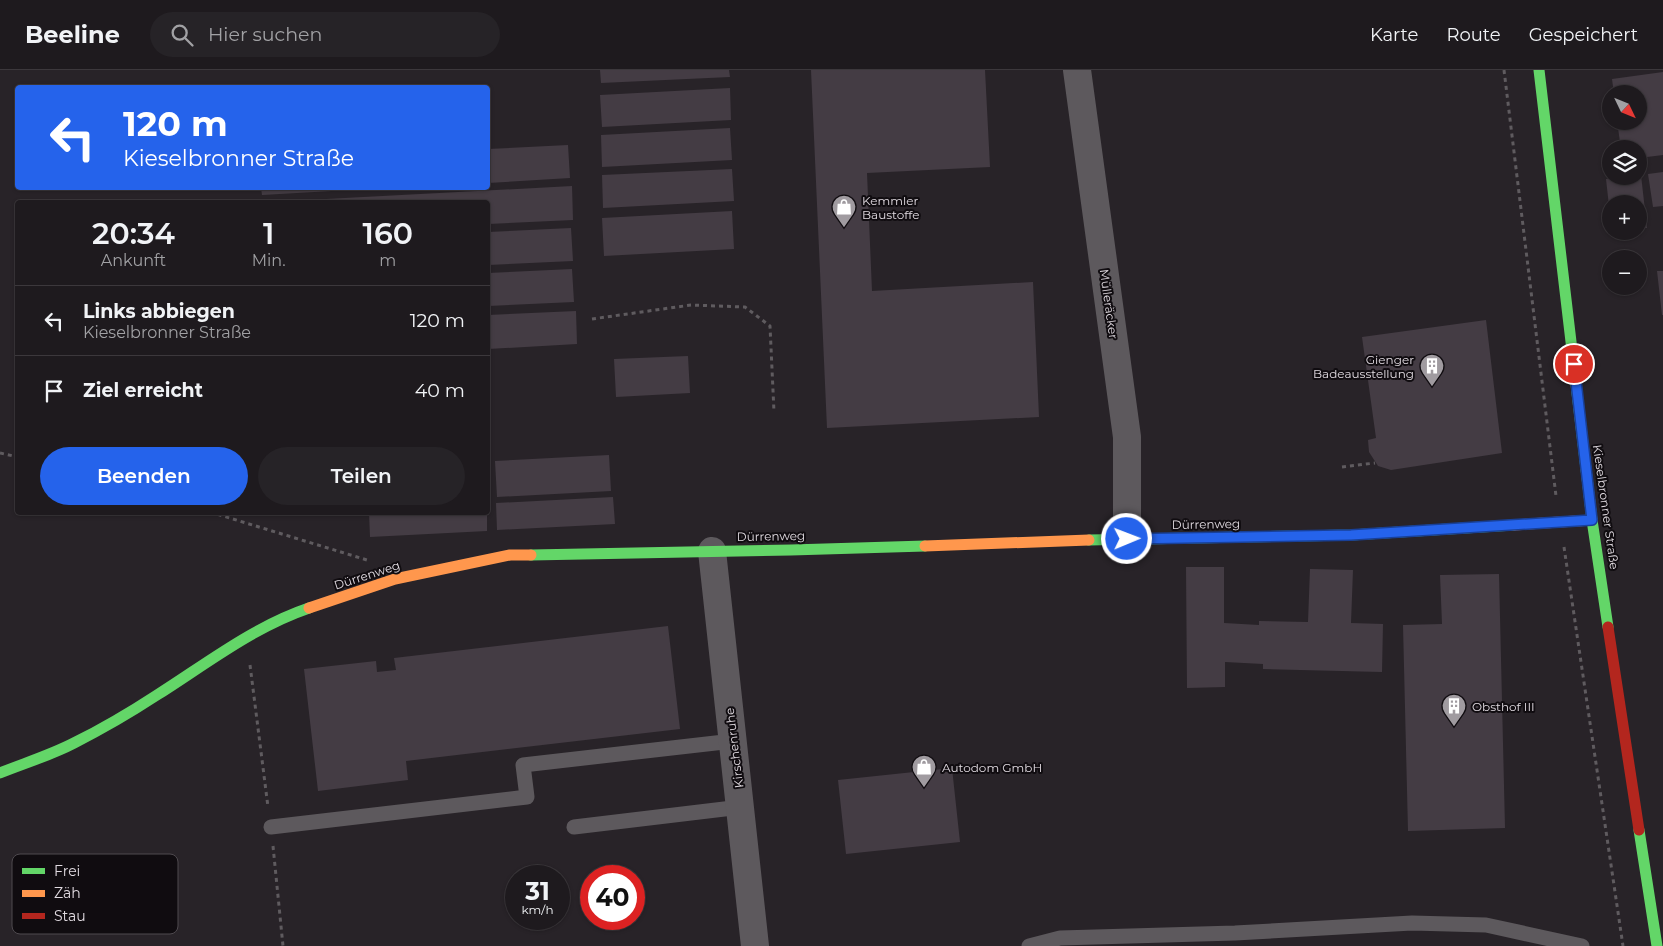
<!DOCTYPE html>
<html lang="de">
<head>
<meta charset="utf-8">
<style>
  :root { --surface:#1e1a1e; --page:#262327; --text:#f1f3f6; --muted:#a1a1a4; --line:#3c383c; --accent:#2563eb }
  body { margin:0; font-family:Montserrat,sans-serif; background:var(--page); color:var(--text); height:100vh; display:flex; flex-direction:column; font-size:19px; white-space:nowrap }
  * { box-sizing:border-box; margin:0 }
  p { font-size:16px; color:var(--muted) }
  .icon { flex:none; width:28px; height:28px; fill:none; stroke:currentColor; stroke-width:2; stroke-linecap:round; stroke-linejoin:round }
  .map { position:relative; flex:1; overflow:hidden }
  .sheet { position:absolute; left:15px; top:130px; width:475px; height:315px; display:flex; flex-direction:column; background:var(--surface); border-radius:5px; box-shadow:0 1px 4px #0004,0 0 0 1px var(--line) }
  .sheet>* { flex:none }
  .banner { position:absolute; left:15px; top:15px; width:475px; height:105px; border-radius:5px; box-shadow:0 1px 4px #0004,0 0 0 1px var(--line); background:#2563eb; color:#fff; overflow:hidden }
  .needle { width:32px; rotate:133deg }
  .fabs { position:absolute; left:1602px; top:15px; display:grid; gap:10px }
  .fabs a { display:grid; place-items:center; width:45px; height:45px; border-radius:50%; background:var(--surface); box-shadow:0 1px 4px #0004,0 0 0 1px var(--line); font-size:25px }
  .speed { position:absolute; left:505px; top:795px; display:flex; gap:10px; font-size:25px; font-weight:700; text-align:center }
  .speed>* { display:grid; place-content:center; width:65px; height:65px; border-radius:50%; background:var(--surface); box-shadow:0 1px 4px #0004,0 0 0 1px var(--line); line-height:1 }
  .speed small { font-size:12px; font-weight:400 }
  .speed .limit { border:8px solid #d22; background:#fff; color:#111 }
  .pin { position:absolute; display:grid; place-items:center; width:42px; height:42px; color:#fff; margin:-21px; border:2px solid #fff; border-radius:50%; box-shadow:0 1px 5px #0007 }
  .me { position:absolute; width:55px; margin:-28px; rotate:89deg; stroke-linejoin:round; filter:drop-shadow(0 0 4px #0008) }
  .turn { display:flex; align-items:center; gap:18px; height:105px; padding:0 25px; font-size:22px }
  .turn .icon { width:65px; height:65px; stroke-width:2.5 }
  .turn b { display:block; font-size:35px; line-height:42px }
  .eta { display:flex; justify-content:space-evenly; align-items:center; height:85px; text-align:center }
  .eta b { font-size:30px; font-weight:600; line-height:35px }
  .button { display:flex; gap:10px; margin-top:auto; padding:10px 25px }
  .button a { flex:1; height:58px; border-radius:30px; background:var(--accent); color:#fff; font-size:20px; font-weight:600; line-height:58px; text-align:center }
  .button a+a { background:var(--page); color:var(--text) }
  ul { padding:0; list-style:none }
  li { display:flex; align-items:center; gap:15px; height:70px; padding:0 25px; border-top:1px solid var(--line) }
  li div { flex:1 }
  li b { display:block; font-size:19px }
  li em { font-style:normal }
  header { display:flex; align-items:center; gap:30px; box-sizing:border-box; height:70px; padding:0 25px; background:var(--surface); border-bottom:1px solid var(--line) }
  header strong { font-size:24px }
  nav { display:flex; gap:28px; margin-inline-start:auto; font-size:18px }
  .search { width:350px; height:45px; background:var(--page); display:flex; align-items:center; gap:12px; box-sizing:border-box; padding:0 18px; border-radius:28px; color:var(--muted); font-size:19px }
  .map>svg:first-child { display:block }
</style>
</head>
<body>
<header>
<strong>Beeline</strong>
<div class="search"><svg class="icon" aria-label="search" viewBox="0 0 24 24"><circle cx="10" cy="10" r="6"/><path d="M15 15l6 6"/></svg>Hier suchen</div>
<nav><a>Karte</a><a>Route</a><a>Gespeichert</a></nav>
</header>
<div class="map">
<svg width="1663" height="876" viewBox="0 0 1663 876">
  <rect width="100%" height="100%" fill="#282328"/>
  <path fill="#443c44" d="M600 0H729L730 7 601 13Z
    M811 0H985L990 97 867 103 872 221 1033 212 1039 347 827 358Z
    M1663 2V85L1639 88V79H1621L1617 51H1639V24H1614L1612 9Z
    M730 18 731 50 602 57 600 25Z
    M730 58 732 90 602 97 601 65Z
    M568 75 570 108 488 113V79Z
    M732 99 734 131 603 138 602 105Z
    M1663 102V136L1653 137 1648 104Z
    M1639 105H1641L1647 158H1639V134H1611L1610 145 1606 109Z
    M572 116 573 150 488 154V132H288V131Z
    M261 118H367V119L262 125Z
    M732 141 734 179 604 186 602 148Z
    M571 158 573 191 488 195V162Z
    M572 199 574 232 488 236V203Z
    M1657 201H1663V245H1662Z
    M576 241 577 274 488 279V245Z
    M1486 250 1502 383 1391 400 1378 396 1369 382 1368 370 1376 368 1362 267Z
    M688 286 690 323 616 327 614 289Z
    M609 385 611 421 497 427 495 391Z
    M613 427 615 454 497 460 496 433Z
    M369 442H487V461L370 467Z
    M1186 497H1224V553L1259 555V551L1308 552 1310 499 1353 500 1351 553 1383 554 1382 602 1263 599V594L1225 592V617L1187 618Z
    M1499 504 1505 758 1408 761 1403 555 1442 554 1440 505Z
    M668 556 680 659 406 691 408 710 318 721 304 599 376 591 377 602 396 600 394 588Z
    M952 698 960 772 846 784 838 710Z"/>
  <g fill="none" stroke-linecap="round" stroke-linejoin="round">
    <path stroke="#5f5b5f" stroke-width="3" stroke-dasharray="4 4" stroke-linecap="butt" d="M1504 0 1556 426
      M592 249 691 235 745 237 770 256 774 342
      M0 383 18 387
      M1342 397 1375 393
      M210 442 367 490
      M1564 477 1623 876
      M250 595 268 737
      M273 776 283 876"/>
    <path stroke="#5d595d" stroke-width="15" d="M271 757 527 727 523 695 733 671
      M574 757 741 737
      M1029 876 1060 868 1235 863 1412 853 1486 855 1582 876"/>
    <path stroke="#5d595d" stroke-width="28" d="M1077 0 1127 367V469
      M712 481 755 876"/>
    <path stroke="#63d668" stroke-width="11" d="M1539 0 1592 450 1608 557
      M1089 470 1351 465 1514 455
      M531 485 791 480 925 476
      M0 703C25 693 51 685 74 673 102 659 131 642 157 625 206 594 253 557 309 538
      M1639 760 1657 876"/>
    <path stroke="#ff974d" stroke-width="11" d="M1514 455 1592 450
      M925 476 1089 470
      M309 538 395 509 510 485H531"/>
    <path stroke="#b3261e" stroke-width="11" d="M1608 557 1639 760"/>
  </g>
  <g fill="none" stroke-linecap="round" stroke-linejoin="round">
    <defs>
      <path id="route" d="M1127 469 1351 465 1592 450 1574 294"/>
    </defs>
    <use href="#route" stroke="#184099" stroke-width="12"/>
    <use href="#route" stroke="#2563eb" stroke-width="9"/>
  </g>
  <defs>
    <symbol id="shop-pin" viewBox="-11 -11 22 30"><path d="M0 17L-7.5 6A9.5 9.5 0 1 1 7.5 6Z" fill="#a09ba0" stroke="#100c10"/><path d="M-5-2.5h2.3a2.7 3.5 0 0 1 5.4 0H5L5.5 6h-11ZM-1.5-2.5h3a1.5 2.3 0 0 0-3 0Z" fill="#fff"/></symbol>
    <symbol id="building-pin" viewBox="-11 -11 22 30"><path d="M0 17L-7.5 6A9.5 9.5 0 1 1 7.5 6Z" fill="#a09ba0" stroke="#100c10"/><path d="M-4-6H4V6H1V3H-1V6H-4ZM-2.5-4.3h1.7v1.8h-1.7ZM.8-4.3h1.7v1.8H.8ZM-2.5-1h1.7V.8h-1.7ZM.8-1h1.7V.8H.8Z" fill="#fff"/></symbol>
  </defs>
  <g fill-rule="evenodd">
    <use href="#shop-pin" x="830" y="123" width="28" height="38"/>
    <use href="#building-pin" x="1418" y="282" width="28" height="38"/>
    <use href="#building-pin" x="1440" y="622" width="28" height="38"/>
    <use href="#shop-pin" x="910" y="683" width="28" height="38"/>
  </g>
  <g text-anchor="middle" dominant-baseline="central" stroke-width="4" stroke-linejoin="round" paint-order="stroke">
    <g font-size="12" fill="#e1dbe1" stroke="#100c10" text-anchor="start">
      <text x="862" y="130">Kemmler<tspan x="862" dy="14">Baustoffe</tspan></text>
      <text x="1414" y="289" text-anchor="end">Gienger<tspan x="1414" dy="14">Badeausstellung</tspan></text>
      <text x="1472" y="636">Obsthof III</text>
      <text x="942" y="697">Autodom GmbH</text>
    </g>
    <g font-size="12" fill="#e1dbe1" stroke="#100c10">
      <text transform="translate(1109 234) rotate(82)">Mülleräcker</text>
      <text transform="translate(1606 437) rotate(82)">Kieselbronner Straße</text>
      <text transform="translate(1206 454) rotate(-1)">Dürrenweg</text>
      <text transform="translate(771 466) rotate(-1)">Dürrenweg</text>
      <text transform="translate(367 505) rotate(-18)">Dürrenweg</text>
      <text transform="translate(734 678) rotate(-97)">Kirschenruhe</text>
    </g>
  </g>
  <rect x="12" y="784" width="166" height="80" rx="8" fill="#100c10" stroke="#4f4a4f" stroke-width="1"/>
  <rect x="22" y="798" width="23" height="6" fill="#63d668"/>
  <rect x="22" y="820" width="23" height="7" fill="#ff974d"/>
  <rect x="22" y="843" width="23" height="6" fill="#b3261e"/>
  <g font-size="14" fill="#e1dbe1">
    <text x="54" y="806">Frei</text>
    <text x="54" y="828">Zäh</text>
    <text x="54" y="851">Stau</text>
  </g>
</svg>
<div class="fabs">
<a><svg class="needle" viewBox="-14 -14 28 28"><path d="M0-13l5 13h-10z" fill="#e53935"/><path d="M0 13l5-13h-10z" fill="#a1a1a4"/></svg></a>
<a><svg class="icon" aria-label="layers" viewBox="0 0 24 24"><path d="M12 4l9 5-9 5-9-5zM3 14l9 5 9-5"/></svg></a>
<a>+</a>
<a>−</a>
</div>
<div class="speed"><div>31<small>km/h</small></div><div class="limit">40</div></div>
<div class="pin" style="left:1574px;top:294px;background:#d93025"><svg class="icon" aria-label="arrive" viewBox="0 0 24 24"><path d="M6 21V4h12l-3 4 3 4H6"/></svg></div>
<svg class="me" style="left:1127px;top:469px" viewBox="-20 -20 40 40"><circle r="17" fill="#2563eb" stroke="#fff" stroke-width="3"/><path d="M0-11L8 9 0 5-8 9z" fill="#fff"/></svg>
<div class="banner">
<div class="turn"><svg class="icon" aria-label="left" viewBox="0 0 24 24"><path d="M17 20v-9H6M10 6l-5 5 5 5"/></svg><div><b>120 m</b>Kieselbronner Straße</div></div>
</div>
<section class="sheet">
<div class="eta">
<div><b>20:34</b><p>Ankunft</p></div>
<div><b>1</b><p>Min.</p></div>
<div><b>160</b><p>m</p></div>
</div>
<ul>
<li><svg class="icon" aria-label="left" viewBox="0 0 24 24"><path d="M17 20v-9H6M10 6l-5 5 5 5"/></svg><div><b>Links abbiegen</b><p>Kieselbronner Straße</p></div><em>120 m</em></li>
<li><svg class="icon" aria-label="arrive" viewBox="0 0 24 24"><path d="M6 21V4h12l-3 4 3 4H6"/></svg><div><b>Ziel erreicht</b></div><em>40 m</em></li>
</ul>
<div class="button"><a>Beenden</a><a>Teilen</a></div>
</section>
</div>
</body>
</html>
